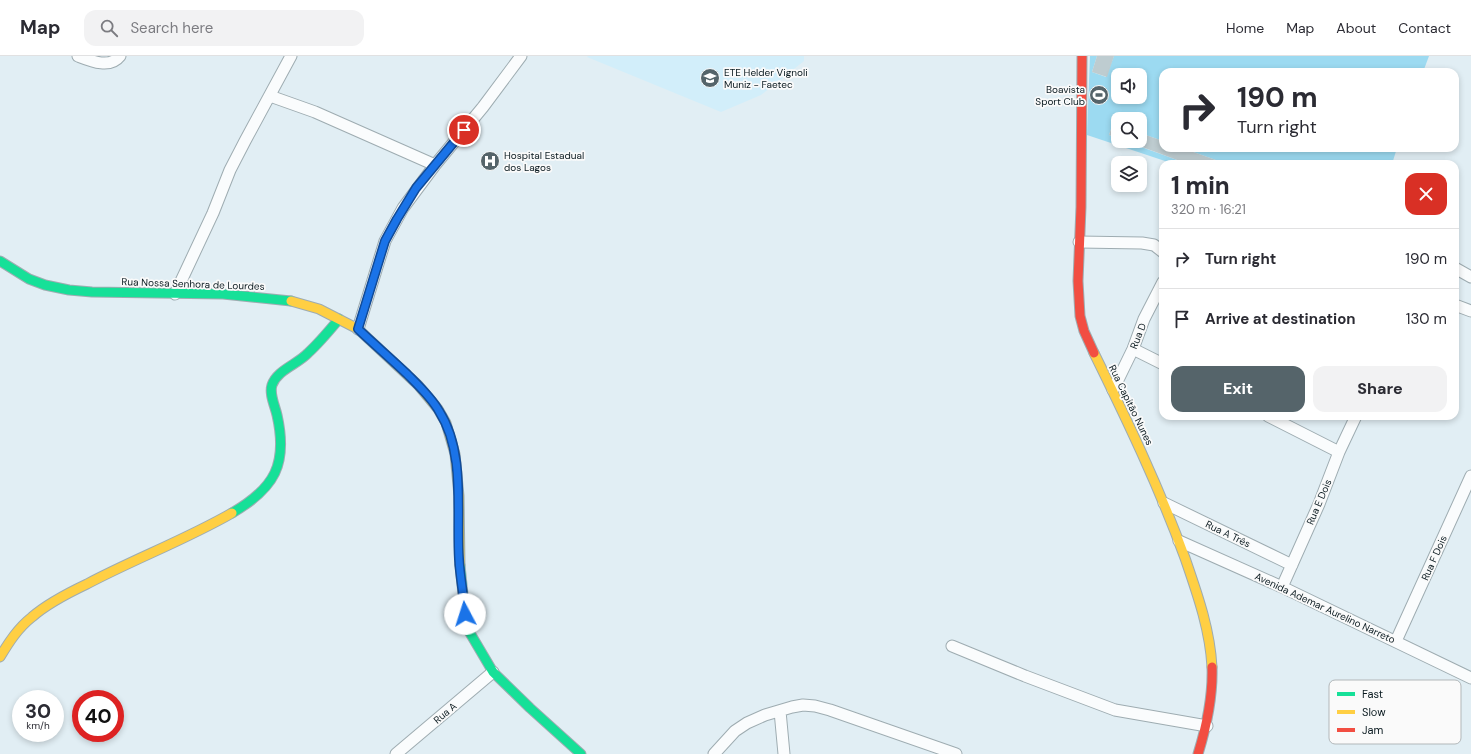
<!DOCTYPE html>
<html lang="en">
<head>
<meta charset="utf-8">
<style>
  :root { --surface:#fff; --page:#f2f2f3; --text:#2b2b33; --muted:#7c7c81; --line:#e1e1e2; --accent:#55646a }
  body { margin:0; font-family:"DM Sans",sans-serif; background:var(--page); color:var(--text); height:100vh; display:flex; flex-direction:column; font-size:15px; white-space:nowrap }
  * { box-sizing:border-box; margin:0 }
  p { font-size:13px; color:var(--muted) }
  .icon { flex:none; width:22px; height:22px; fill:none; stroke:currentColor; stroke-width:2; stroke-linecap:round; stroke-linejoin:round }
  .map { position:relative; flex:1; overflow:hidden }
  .sheet { position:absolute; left:1159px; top:104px; width:300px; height:260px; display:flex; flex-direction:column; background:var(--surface); border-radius:12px; box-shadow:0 2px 6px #0003 }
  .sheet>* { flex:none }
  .top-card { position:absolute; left:1159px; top:12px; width:300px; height:84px; border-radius:12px; box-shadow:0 2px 6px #0003; background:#fff; color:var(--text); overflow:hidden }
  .controls { position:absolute; left:1111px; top:12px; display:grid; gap:8px }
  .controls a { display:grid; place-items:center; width:36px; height:36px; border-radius:8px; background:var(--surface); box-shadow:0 2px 6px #0003; font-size:20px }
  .speed { position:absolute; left:12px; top:634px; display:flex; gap:8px; font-size:20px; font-weight:700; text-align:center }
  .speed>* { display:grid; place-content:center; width:52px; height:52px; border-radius:50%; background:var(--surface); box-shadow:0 2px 6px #0003; line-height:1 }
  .speed small { font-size:10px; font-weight:400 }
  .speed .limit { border:6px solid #d22; background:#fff; color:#111 }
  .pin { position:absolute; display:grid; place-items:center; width:34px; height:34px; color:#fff; margin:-17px; border:2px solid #fff; border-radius:50%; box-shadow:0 1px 4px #0007 }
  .me { position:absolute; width:44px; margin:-22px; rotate:355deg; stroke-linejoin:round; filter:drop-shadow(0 0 3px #0008) }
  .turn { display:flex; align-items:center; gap:14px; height:84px; padding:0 12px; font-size:18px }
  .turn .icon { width:52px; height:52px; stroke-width:2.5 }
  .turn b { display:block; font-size:28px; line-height:34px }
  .round { display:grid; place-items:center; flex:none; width:42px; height:42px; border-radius:12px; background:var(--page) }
  .head { display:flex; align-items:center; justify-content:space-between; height:68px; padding:0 12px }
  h1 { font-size:24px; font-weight:800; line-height:30px }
  .button { display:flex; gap:8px; margin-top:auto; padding:8px 12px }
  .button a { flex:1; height:46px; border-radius:12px; background:var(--accent); color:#fff; font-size:16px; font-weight:800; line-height:46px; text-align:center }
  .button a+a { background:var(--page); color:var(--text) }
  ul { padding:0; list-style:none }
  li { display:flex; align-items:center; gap:12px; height:60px; padding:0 12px; border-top:1px solid var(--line) }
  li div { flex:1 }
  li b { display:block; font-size:15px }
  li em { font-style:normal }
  header { display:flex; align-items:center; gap:24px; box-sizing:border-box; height:56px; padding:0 20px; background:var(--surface); border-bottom:1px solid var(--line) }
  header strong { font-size:19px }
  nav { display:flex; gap:22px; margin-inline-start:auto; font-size:14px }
  .search { width:280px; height:36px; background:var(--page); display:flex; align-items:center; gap:10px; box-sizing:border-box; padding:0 14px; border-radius:12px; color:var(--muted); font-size:15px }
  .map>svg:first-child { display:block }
</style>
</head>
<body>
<header>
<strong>Map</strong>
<div class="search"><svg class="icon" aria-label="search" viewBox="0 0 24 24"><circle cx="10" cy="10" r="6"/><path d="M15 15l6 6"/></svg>Search here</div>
<nav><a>Home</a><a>Map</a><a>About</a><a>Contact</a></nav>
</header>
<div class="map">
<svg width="1471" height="698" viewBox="0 0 1471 698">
  <rect width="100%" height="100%" fill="#e1eef4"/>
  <path fill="#d2eefa" d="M588 0H804V5L761 39 721 56 587 1Z"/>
  <path fill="#9cdaf1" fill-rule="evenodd" d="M1090 0H1097L1092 16 1106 21 1114 0H1429L1423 16H1163V85L1140 77V63H1118V69L1113 67 1109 79 1118 82V85H1125L1188 108H1168V106L1087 79ZM1118 19H1140V41H1118Z
    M1182 92H1397L1392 108H1227Z"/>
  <path fill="#beccd0" d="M1097 0H1114L1107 21 1092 16Z
    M1113 67 1118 69V82L1109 79Z
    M1140 77 1163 85V92H1182L1227 108H1188L1126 85H1140Z"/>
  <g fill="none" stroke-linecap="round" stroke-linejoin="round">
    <defs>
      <path id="street" d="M78 0C91 5 110 13 120 0
        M270 40 315 56 435 109
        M1079 186 1142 187 1154 189 1163 196
        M1455 212 1471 221
        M175 238 213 157 230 114 245 85 291 0
        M1455 249 1471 255
        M358 273 385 185 403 152 435 109 483 51 521 0
        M1133 293 1163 308
        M1113 334 1133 293 1144 263 1163 226
        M1268 360 1339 396
        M1164 447 1292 509
        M1179 485 1282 531 1471 622
        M1282 531 1319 448 1339 396 1356 360
        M1396 585 1471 420
        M952 590 1025 620 1115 654 1207 670
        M780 655 784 698
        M396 698 493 616
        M714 698 735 675 747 667 765 659 792 651 803 649 815 650 830 654 956 698"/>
      <path id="fast" d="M0 205 29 223 45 229 69 234 92 236 223 238 291 245
        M232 457C275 432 288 408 277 359 275 350 269 338 272 329 277 314 298 308 308 297 319 287 329 275 339 263
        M460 509 465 558 470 577 493 616 530 652 581 698"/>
      <path id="slow" d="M291 245 319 253 358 273 418 329 438 353 446 367 455 398 459 440 460 509
        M1094 297C1127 364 1159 431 1185 502 1197 537 1210 573 1212 611
        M0 601C9 586 18 572 32 561 48 547 68 537 87 528 134 503 185 484 232 457"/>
      <path id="jam" d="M1082 0 1081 151 1078 225 1080 260 1084 275 1094 297
        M1198 698C1207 669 1213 641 1212 611"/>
    </defs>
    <use href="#street" stroke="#9eacb1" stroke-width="13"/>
    <use href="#fast" stroke="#9eacb1" stroke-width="11"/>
    <use href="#slow" stroke="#9eacb1" stroke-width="11"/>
    <use href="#jam" stroke="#9eacb1" stroke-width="11"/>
    <use href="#street" stroke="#fafcfd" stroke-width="11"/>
    <use href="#fast" stroke="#16e098" stroke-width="9"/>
    <use href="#slow" stroke="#ffcf43" stroke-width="9"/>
    <use href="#jam" stroke="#f24e42" stroke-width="9"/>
  </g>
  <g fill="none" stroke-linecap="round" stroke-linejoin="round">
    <defs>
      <path id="route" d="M464 74 416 132 397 163 385 185 358 273C374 288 391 303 407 318 418 329 431 341 439 355 466 397 456 456 459 503 460 522 464 540 465 558"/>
    </defs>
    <use href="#route" stroke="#114b97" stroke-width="10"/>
    <use href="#route" stroke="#1a73e8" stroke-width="7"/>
  </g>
  <defs>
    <symbol id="university-disc" viewBox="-11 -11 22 22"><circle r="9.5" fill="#55646a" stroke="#fafafa"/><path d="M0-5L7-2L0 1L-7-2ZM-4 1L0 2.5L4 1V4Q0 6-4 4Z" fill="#fff"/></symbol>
    <symbol id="stadium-disc" viewBox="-11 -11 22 22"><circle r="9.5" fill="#55646a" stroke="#fafafa"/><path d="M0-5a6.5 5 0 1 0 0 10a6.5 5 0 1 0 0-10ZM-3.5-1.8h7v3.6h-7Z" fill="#fff"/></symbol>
    <symbol id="hospital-disc" viewBox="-11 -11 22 22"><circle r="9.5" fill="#55646a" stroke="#fafafa"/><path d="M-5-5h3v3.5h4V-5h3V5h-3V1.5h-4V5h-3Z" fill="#fff"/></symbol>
  </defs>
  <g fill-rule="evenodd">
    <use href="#university-disc" x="699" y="11" width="22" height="22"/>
    <use href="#stadium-disc" x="1088" y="28" width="22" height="22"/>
    <use href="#hospital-disc" x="479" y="94" width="22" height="22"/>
  </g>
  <g text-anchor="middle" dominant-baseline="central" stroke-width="3.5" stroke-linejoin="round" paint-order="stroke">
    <g font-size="10" fill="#0a1a20" stroke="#fafafa" text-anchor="start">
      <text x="724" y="16">ETE Helder Vignoli<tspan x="724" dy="12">Muniz - Faetec</tspan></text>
      <text x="1085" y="33" text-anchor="end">Boavista<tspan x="1085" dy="12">Sport Club</tspan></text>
      <text x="504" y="99">Hospital Estadual<tspan x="504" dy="12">dos Lagos</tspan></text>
    </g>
    <g font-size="10" fill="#0a1a20" stroke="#fafafa">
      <text transform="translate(193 228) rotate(2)">Rua Nossa Senhora de Lourdes</text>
      <text transform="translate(1138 280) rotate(-68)">Rua D</text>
      <text transform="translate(1131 349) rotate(64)">Rua Capitão Nunes</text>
      <text transform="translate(1319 446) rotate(-67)">Rua E Dois</text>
      <text transform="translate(1228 478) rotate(26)">Rua A Três</text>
      <text transform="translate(1434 502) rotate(-66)">Rua F Dois</text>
      <text transform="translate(1325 552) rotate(25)">Avenida Ademar Aurelino Narreto</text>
      <text transform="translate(445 657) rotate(-40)">Rua A</text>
    </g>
  </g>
  <rect x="1329" y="624" width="132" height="64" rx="6" fill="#fafafa" stroke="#b2b7b9" stroke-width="1"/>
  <rect x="1337" y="636" width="18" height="4" fill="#16e098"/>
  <rect x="1337" y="654" width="18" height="4" fill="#ffcf43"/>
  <rect x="1337" y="672" width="18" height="4" fill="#f24e42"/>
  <g font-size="11" fill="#0a1a20">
    <text x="1362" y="642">Fast</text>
    <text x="1362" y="660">Slow</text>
    <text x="1362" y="678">Jam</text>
  </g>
</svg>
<div class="controls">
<a><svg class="icon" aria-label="sound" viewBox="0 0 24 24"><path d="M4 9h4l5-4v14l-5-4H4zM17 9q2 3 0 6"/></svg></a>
<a><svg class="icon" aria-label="search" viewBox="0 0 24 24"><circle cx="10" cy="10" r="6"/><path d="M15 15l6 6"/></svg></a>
<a><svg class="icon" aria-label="layers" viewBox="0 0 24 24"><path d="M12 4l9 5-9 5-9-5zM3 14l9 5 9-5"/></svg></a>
</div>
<div class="speed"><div>30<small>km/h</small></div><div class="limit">40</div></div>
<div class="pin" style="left:464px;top:74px;background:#d93025"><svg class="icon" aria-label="arrive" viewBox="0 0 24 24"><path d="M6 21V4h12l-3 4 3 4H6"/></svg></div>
<svg class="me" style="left:465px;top:558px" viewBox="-20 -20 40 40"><circle r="19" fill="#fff"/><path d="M0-13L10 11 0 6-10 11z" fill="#1a73e8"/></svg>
<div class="top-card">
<div class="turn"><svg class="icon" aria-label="right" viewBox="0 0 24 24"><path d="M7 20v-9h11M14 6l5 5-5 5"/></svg><div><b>190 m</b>Turn right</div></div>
</div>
<section class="sheet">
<div class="head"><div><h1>1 min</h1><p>320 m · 16:21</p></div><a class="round" style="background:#d93025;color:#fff"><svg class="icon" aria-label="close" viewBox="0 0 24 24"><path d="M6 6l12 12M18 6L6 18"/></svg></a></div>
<ul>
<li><svg class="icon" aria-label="right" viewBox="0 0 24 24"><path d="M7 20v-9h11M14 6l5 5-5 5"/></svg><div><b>Turn right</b></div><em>190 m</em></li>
<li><svg class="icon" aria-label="arrive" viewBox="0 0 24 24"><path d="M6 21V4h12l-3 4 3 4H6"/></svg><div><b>Arrive at destination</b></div><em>130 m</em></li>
</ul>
<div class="button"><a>Exit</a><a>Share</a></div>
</section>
</div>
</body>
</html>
